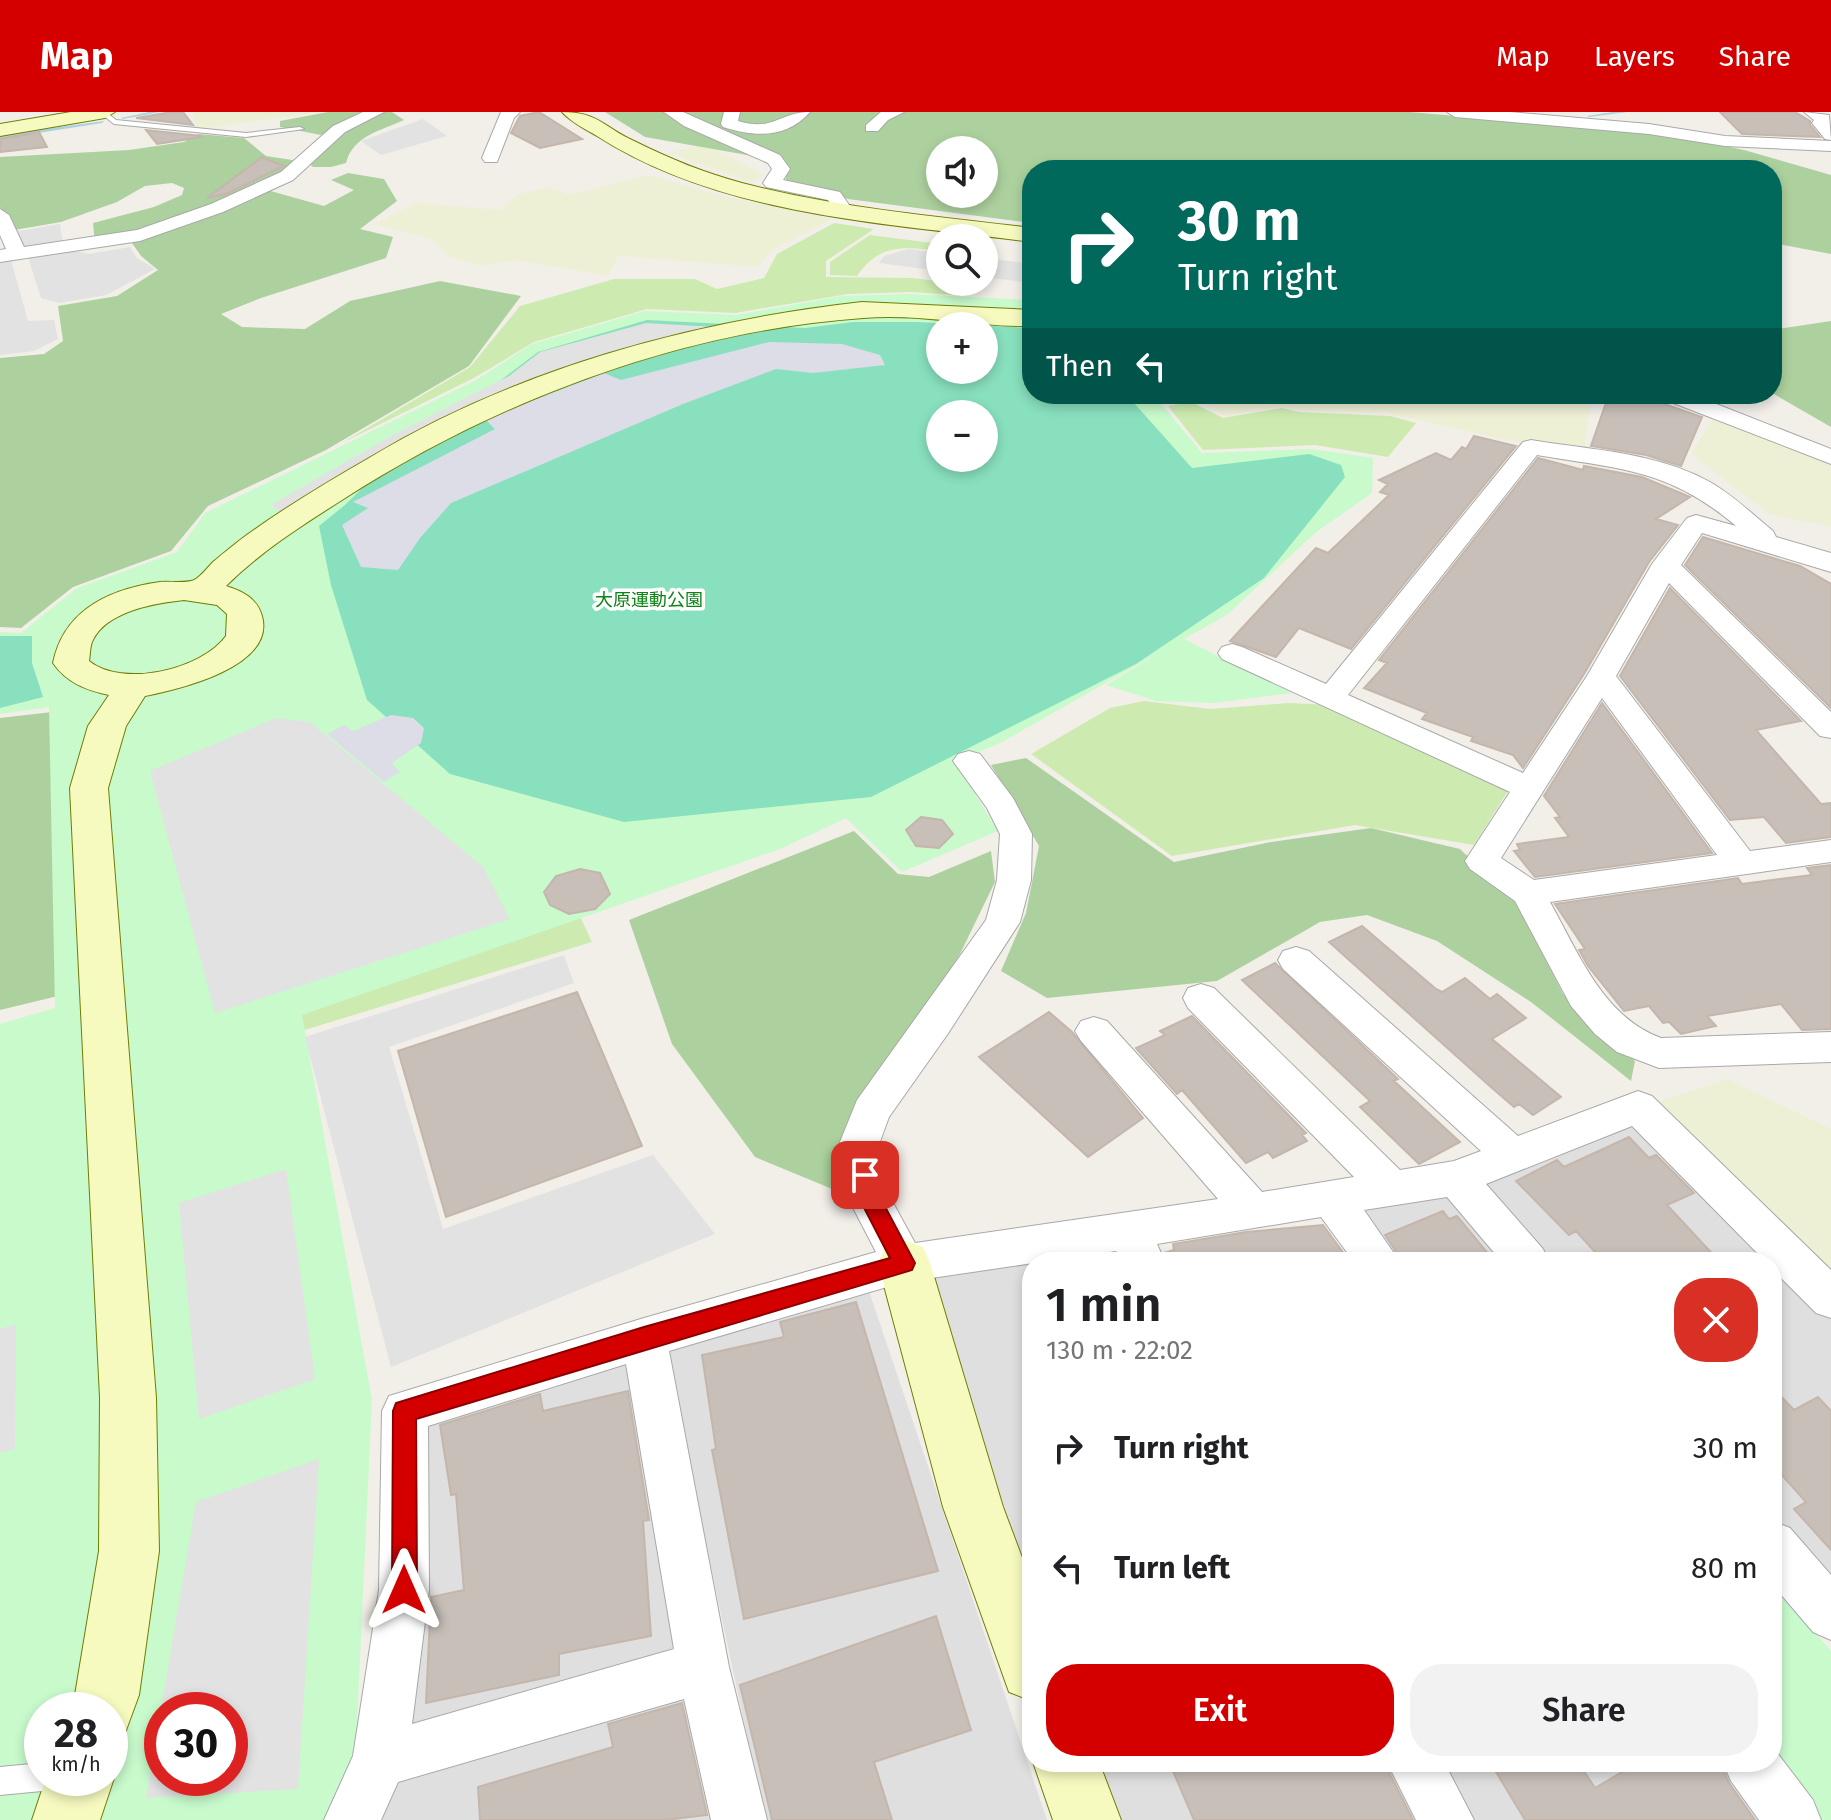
<!DOCTYPE html>
<html lang="en">
<head>
<meta charset="utf-8">
<style>
  :root { --surface:#fff; --page:#f2f2f2; --text:#202124; --muted:#757577; --accent:#d40000 }
  body { margin:0; font-family:"Fira Sans","Noto Sans JP",sans-serif; background:var(--page); color:var(--text); height:100vh; display:flex; flex-direction:column; font-size:30px; white-space:nowrap }
  * { box-sizing:border-box; margin:0 }
  p { font-size:26px; color:var(--muted) }
  .icon { flex:none; width:44px; height:44px; fill:none; stroke:currentColor; stroke-width:2; stroke-linecap:round; stroke-linejoin:round }
  .map { position:relative; flex:1; overflow:hidden }
  .details { position:absolute; left:1022px; top:1140px; width:760px; height:520px; display:flex; flex-direction:column; background:var(--surface); border-radius:32px; box-shadow:0 4px 12px #0003 }
  .details>* { flex:none }
  .hud { position:absolute; left:1022px; top:48px; width:760px; height:244px; border-radius:32px; box-shadow:0 4px 12px #0003; background:#00695c; color:#fff; overflow:hidden }
  .fabs { position:absolute; left:926px; top:24px; display:grid; gap:16px }
  .fabs a { display:grid; place-items:center; width:72px; height:72px; border-radius:50%; background:var(--surface); box-shadow:0 4px 12px #0003; font-size:40px }
  .speed { position:absolute; left:24px; top:1580px; display:flex; gap:16px; font-size:40px; font-weight:700; text-align:center }
  .speed>* { display:grid; place-content:center; width:104px; height:104px; border-radius:50%; background:var(--surface); box-shadow:0 4px 12px #0003; line-height:1 }
  .speed small { font-size:20px; font-weight:400 }
  .speed .limit { border:12px solid #d22; background:#fff; color:#111 }
  .pin { position:absolute; display:grid; place-items:center; width:68px; height:68px; color:#fff; margin:-34px; border-radius:16px; box-shadow:0 4px 12px #0006 }
  .me { position:absolute; width:88px; margin:-44px; rotate:0deg; stroke-linejoin:round; filter:drop-shadow(0 0 6px #0008) }
  .turn { display:flex; align-items:center; gap:28px; height:168px; padding:0 24px; font-size:36px }
  .turn .icon { width:104px; height:104px; stroke-width:2.5 }
  .turn b { display:block; font-size:56px; line-height:68px }
  .then { display:flex; align-items:center; height:76px; padding:0 24px; background:#0003; gap:16px; font-size:30px }
  .round { display:grid; place-items:center; flex:none; width:84px; height:84px; border-radius:32px; background:var(--page) }
  .summary { display:flex; align-items:center; justify-content:space-between; height:136px; padding:0 24px }
  h1 { font-size:48px; font-weight:600; line-height:60px }
  .action { display:flex; gap:16px; margin-top:auto; padding:16px 24px }
  .action a { flex:1; height:92px; border-radius:32px; background:var(--accent); color:#fff; font-size:32px; font-weight:600; line-height:92px; text-align:center }
  .action a+a { background:var(--page); color:var(--text) }
  ul { padding:0; list-style:none }
  li { display:flex; align-items:center; gap:24px; height:120px; padding:0 24px }
  li div { flex:1 }
  li b { display:block; font-size:30px }
  li em { font-style:normal }
  header { display:flex; align-items:center; gap:48px; box-sizing:border-box; height:112px; padding:0 40px; background:var(--accent); color:#fff }
  header strong { font-size:38px }
  nav { display:flex; gap:44px; margin-inline-start:auto; font-size:28px }
  .map>svg:first-child { display:block }
</style>
</head>
<body>
<header>
<strong>Map</strong>
<nav><a>Map</a><a>Layers</a><a>Share</a></nav>
</header>
<div class="map">
<svg width="1831" height="1708" viewBox="0 0 1831 1708">
  <rect width="100%" height="100%" fill="#f2efe9"/>
  <path fill="#e0dfdf" d="M1640 1011 1831 1204V1480L1772 1412V1150H1544L1476 1072Z
    M1453 1082 1509 1150H1397L1356 1095Z
    M1123 1130 1133 1150H1032V1495L921 1160Z
    M869 1179 1047 1708H765L664 1236Z
    M631 1242 686 1540 401 1628 419 1309Z
    M695 1572 728 1708H371L388 1672Z
    M1086 1650H1399L1430 1708H1106Z
    M1434 1650H1737L1780 1708H1466Z"/>
  <path fill="#eef0d5" d="M192 0H321L197 17Z
    M705 32 764 63 751 70 668 41Z
    M648 63 718 83 832 107 774 137 758 155 618 144 608 164 516 148 480 154 450 145 431 127 374 112 417 91 501 98 518 82 550 75 569 83Z
    M1191 282H1591L1584 340 1506 328 1383 300 1298 298 1282 294 1224 304Z
    M1714 305 1831 353V415L1769 402 1691 342Z
    M1728 967 1831 1017V1166L1654 991Z"/>
  <path fill="#cdebb0" d="M834 111 874 117 826 149V165L912 166 973 173 965 184 912 180 848 182 735 201 647 197 534 230 474 266 342 331 470 255 520 194 614 167H695L717 177 764 166 777 142Z
    M870 123 940 132V139C903 135 880 131 857 164L830 163V150Z
    M1191 290 1223 306 1282 296 1299 300 1390 304 1416 311 1388 345 1315 333 1203 338 1168 294Z
    M1144 589 1210 597 1288 591 1332 593 1511 674 1474 733 1355 713 1172 744 1031 642 1110 596Z
    M579 802 592 830 298 920 147 935Z"/>
  <path fill="#add19e" fill-rule="evenodd" d="M328 0H371L350 6 321 23 280 15V9Z
    M384 0H392L404 8C380 19 353 24 346 51L331 55H313L308 51 336 23Z
    M605 0H1410L1667 22 1744 38 1831 63V142L1772 131V58H1032V111L848 87 786 69V50L645 25ZM940 38H984V82H940Z
    M198 22 244 26 266 44 299 49C254 93 156 113 95 131L93 111 154 95 182 83 184 76 172 71 145 74 117 90 61 110 14 118 0 95V45L129 38 184 30Z
    M348 61 384 67 397 89 360 117 393 125 386 146 261 186 221 202 242 215 305 217 350 189 440 169 521 184 469 254 326 338 208 394 171 439 73 475 21 516 0 515V246L44 242 63 229 58 194 117 184 158 158 141 144 130 128 267 78 324 94 354 78 331 68Z
    M1831 209V315L1772 281V218Z
    M52 600 58 884 0 898V606Z
    M1026 646 1174 750 1271 730 1371 716 1460 737 1518 792 1563 882 1635 949 1631 969 1531 890 1437 829 1367 803 1320 810 1217 869 1047 886 1001 859 1026 801 1039 734 991 653Z
    M854 719 898 762 929 765 991 739 995 770 959 844 846 1013 837 1079 755 1045 672 932 629 808Z"/>
  <path fill="#c8facc" fill-rule="evenodd" d="M909 182 1032 188V282H1153L1202 341 1311 337 1373 346 1372 381 1315 421 1228 502 1184 527 1292 581 1214 591 1156 589 1106 573 1160 540 1002 630 955 650 998 719 902 760 846 706 780 737 302 903 372 1288 354 1675 336 1708H0V912L55 896 49 595 0 602V520L21 521 77 476 177 440 205 401 476 268 532 232 645 199 736 203 842 184ZM940 214H984V258H940ZM940 302H984V346H940ZM42 1598H110V1666H42ZM162 1598H230V1666H162Z
    M1772 1470 1831 1539V1708H1817L1772 1650Z"/>
  <path fill="#88e0be" fill-rule="evenodd" d="M647 208 805 216 853 210H918L1032 216V282H1126L1192 356 1309 342 1341 353 1345 365 1264 466 1136 552 871 685 624 710 450 662 367 588 331 473 319 414 345 393 423 316 492 275 538 240ZM940 214H984V258H940ZM940 302H984V346H940Z
    M0 524H32V551L43 585 0 596Z"/>
  <path fill="#e2e2e2" fill-rule="evenodd" d="M423 7 447 24 381 43 361 29Z
    M60 112 62 127 66 132 23 139 13 120Z
    M130 135 137 146 155 157 106 183 59 191 41 186 28 145 75 139 89 142Z
    M908 137 940 141V159L879 151 884 144Z
    M984 146 1032 152V171L984 165Z
    M11 148 28 209 54 208 58 227 34 239 0 243V150Z
    M646 211 732 216 426 322 280 400 271 393 393 323 509 264 540 240Z
    M276 606 310 610 483 755 510 807 215 901 150 659Z
    M564 843 574 871 389 935 443 1117 653 1043 715 1122 391 1255 305 925Z
    M286 1057 315 1267 199 1307 179 1091Z
    M16 1212 15 1337 0 1341V1217Z
    M319 1347 298 1677 146 1686 196 1390ZM230 1598V1666H162V1598Z"/>
  <path fill="#dddde8" d="M769 230 842 232 880 243 885 253 813 261 776 257 683 292 451 391 420 426 398 458 361 455 342 413 368 396 353 390 495 317 485 307 604 261 621 268Z
    M391 603 413 606 424 616 421 631 392 651 400 660 384 670 327 622 344 613 353 619Z"/>
  <g fill="none" stroke-linecap="round" stroke-linejoin="round">
    <path fill="#aad3df" fill-rule="evenodd" d="M149 0H160L123 7 121 6Z
      M1612 0H1628L1589 5 1587 4Z
      M104 9 102 11 0 27V23Z"/>
  </g>
  <path fill="#c7bfb8" stroke="#c4b6ab" stroke-width="2" d="M172 0H183L193 13 136 6Z
    M539 0 582 27 540 36 511 21 520 4Z
    M1720 0H1795L1810 9V13L1820 25 1742 22Z
    M146 18 201 24 202 25 157 32Z
    M39 20 47 35 0 40V27Z
    M262 45 284 54 226 82 207 86Z
    M1609 282H1636L1702 305 1681 354 1646 343 1591 334Z
    M1474 324 1516 334 1351 537 1299 516 1276 545 1230 529 1316 436 1328 441 1389 383 1380 380 1388 372 1379 368 1436 341 1451 348 1462 335 1466 337Z
    M1538 346 1583 358 1584 354 1642 365 1690 385 1656 407 1678 413 1649 450 1584 562 1523 656 1513 643 1471 629 1473 625 1422 607 1427 601 1364 576 1387 551 1379 548Z
    M1703 425 1800 454 1831 472V596L1685 453Z
    M1670 476 1801 609 1756 618 1821 692 1831 691V725L1786 731 1764 705 1730 708 1620 564Z
    M1602 591 1712 741 1535 765 1514 739 1520 738 1517 732 1569 725 1555 706 1560 705 1544 684Z
    M921 705 942 708 953 722 939 736 916 734 906 718Z
    M1831 753V917L1802 918 1781 892 1707 904 1716 914 1681 922 1669 910 1663 911 1649 894 1624 899 1588 854 1579 838 1585 837 1555 792 1738 766 1742 772 1812 763 1807 756Z
    M580 757 600 761 610 782 595 797 569 802 550 793 544 780 556 764Z
    M1362 814 1436 877 1442 880 1465 866 1490 887 1497 882 1526 906 1492 927 1561 985 1533 1003 1519 992 1514 995 1492 976 1329 830Z
    M1275 851 1398 967 1394 969 1460 1030 1419 1052 1360 995 1370 989 1242 868Z
    M577 880 642 1034 446 1105 398 939Z
    M1049 900 1072 920 1143 1006 1088 1045 979 945Z
    M1192 904 1306 1021 1302 1023 1307 1029 1273 1046 1268 1040 1246 1051 1182 978 1177 982 1136 936 1165 923 1160 919Z
    M1629 1025 1649 1046 1656 1043 1694 1081 1667 1093 1720 1150H1604L1576 1119 1569 1123 1516 1069 1557 1048 1564 1055Z
    M1443 1099 1449 1107 1457 1104 1495 1150H1403L1385 1123Z
    M1323 1113 1350 1150H1168L1164 1141 1174 1138 1173 1132 1246 1120Z
    M856 1190 938 1459 744 1507 712 1338 716 1337 702 1243 784 1225 780 1210Z
    M1772 1275 1794 1298 1818 1285 1831 1299V1438L1794 1397 1806 1390 1772 1352Z
    M628 1279 649 1408 643 1409 651 1524 559 1542V1563L426 1591 431 1485 464 1478 456 1382 451 1383 440 1313 540 1282 543 1299Z
    M936 1504 971 1618 874 1650 892 1708H772L740 1573Z
    M682 1591 707 1703 665 1708H480L478 1675 613 1635 608 1612Z
    M1169 1650H1384L1413 1708H1194Z
    M1490 1650H1578L1595 1676 1639 1650H1720L1729 1671 1755 1708H1525Z"/>
  <g fill="none" stroke-linecap="round" stroke-linejoin="round">
    <defs>
      <path id="lane" d="M99 0H106L116 8 246 21 300 15 304 17 246 25 114 12Z
        M42 1651V1666H55L52 1675 42 1679 0 1683V1655Z"/>
      <path id="street" d="M363 0H384L345 20 293 68 223 100 140 129 0 150V138L6 137 0 123V97L9 103 24 135 137 118 211 92 281 60 333 14Z
        M501 0H520L514 6 497 50H485L482 46Z
        M664 0H683L780 43 790 57 783 68 840 80 852 97 849 101H837L828 88 766 75 763 71 772 57 768 51 684 14Z
        M724 0H740L738 9C774 20 779 0 810 0 786 27 755 25 723 15L721 12Z
        M881 0H904L888 8 878 19H866V13Z
        M1447 0H1510L1649 12 1725 24 1831 29V39L1725 34 1649 22 1455 5Z
        M1804 0 1829 3 1831 28 1825 27 1812 11 1814 8Z
        M1660 282H1691L1831 337V352L1663 287Z
        M1531 328C1591 338 1656 340 1710 370 1733 383 1752 402 1773 419L1776 425 1831 441V460L1702 421 1681 453 1831 600V626L1820 624 1669 471 1616 564 1750 739 1831 728V750L1550 790C1578 840 1603 905 1661 926L1831 920V950L1659 956 1617 940 1595 922 1571 894 1515 789 1470 757 1465 749 1510 680 1222 547 1218 541 1222 535 1232 532 1242 535 1326 572 1523 330ZM1537 343C1620 357 1669 357 1736 414L1696 403 1687 406 1652 452 1587 564 1523 661 1348 583ZM1602 586 1717 743 1534 768 1501 746Z
        M969 639 980 642 1013 686 1032 722 1031 768 1020 810 947 923 889 1005 878 1035 891 1087 915 1131 1218 1087 1081 929 1075 919 1081 909 1094 905 1107 909 1262 1080 1354 1065 1188 896 1183 886 1188 876 1201 872 1214 876 1400 1058 1454 1049 1481 1039 1283 857 1278 848 1283 839 1296 835 1309 839 1518 1024 1638 979 1652 984 1831 1158V1206L1816 1201 1772 1157V1150H1766L1632 1014 1486 1072 1543 1137 1549 1150H1502L1447 1085 1364 1098 1400 1150H1354L1321 1105 1157 1132 1165 1150H1122L1116 1139 904 1170 669 1239 729 1555 767 1708H711L684 1587 398 1670 381 1708H324L353 1644 379 1478 382 1299 389 1284 644 1206 876 1140 850 1090 838 1035 857 988 986 808 997 768 1000 722 987 696 953 649 958 642ZM626 1252 674 1537 412 1612 429 1478 428 1314Z
        M1772 1409 1790 1416 1831 1463V1528L1813 1520 1772 1472Z
        M1772 1634 1813 1688 1821 1708H1759L1731 1669 1723 1650H1772Z
        M1387 1650H1444L1474 1708H1416Z"/>
      <path id="secondary" d="M71 0H115L105 6 0 24V12Z
        M562 0C599 0 603 15 634 29 668 46 704 61 742 71 837 96 935 104 1032 116V130C888 111 723 105 597 24 585 17 571 10 562 0Z
        M862 190 1032 198V214C975 215 919 201 863 206 679 219 496 289 342 388 301 414 260 440 226 474 242 479 257 486 262 504 276 555 179 577 145 584L126 614 108 676 156 1286 159 1439 139 1583 125 1621 110 1627V1598H69L75 1583 99 1439 100 1286 70 676 88 614 109 583C86 578 67 571 53 551 64 497 110 477 160 470 170 469 189 472 196 467 202 463 208 455 213 450 225 440 238 429 251 420 289 393 329 369 369 346 516 257 693 209 862 190ZM184 488 217 493 227 502 226 524C201 558 123 576 89 549 90 543 90 535 92 530 105 499 156 491 184 488Z
        M904 1128 923 1135 930 1151 1003 1395 1032 1472V1589L1009 1580 943 1395 878 1151 885 1135Z
        M1033 1650H1099L1121 1708H1053Z
        M110 1657 114 1666 100 1708H32L46 1666H110Z"/>
    </defs>
    <use href="#lane" stroke="#a9a9a9" stroke-width="2"/>
    <use href="#street" stroke="#a9a9a9" stroke-width="2"/>
    <use href="#secondary" stroke="#707d05" stroke-width="2"/>
    <use href="#lane" fill="#fff" fill-rule="evenodd"/>
    <use href="#street" fill="#fff" fill-rule="evenodd"/>
    <use href="#secondary" fill="#f7fabf" fill-rule="evenodd"/>
  </g>
  <path fill="#d40000" stroke="#8a0000" stroke-width="2" d="M865 1054 872 1057 882 1089 915 1151 912 1158 416 1307 417 1478 413 1487 404 1491 395 1487 392 1478 393 1299 396 1291 644 1215 890 1146 861 1090 854 1063 857 1057Z"/>
  <g text-anchor="middle" dominant-baseline="central" stroke-width="7" stroke-linejoin="round" paint-order="stroke">
    <g font-size="18" fill="#0c8416" stroke="#fff">
      <text x="649" y="488">大原運動公園</text>
    </g>
  </g>
</svg>
<div class="fabs">
<a><svg class="icon" aria-label="sound" viewBox="0 0 24 24"><path d="M4 9h4l5-4v14l-5-4H4zM17 9q2 3 0 6"/></svg></a>
<a><svg class="icon" aria-label="search" viewBox="0 0 24 24"><circle cx="10" cy="10" r="6"/><path d="M15 15l6 6"/></svg></a>
<a>+</a>
<a>−</a>
</div>
<div class="speed"><div>28<small>km/h</small></div><div class="limit">30</div></div>
<div class="pin" style="left:865px;top:1063px;background:#d93025"><svg class="icon" aria-label="arrive" viewBox="0 0 24 24"><path d="M6 21V4h12l-3 4 3 4H6"/></svg></div>
<svg class="me" style="left:404px;top:1478px" viewBox="-20 -20 40 40"><path d="M0-17L14 15 0 8-14 15z" fill="#d40000" stroke="#fff" stroke-width="4"/></svg>
<div class="hud">
<div class="turn"><svg class="icon" aria-label="right" viewBox="0 0 24 24"><path d="M7 20v-9h11M14 6l5 5-5 5"/></svg><div><b>30 m</b>Turn right</div></div>
<div class="then">Then<svg class="icon" aria-label="left" viewBox="0 0 24 24"><path d="M17 20v-9H6M10 6l-5 5 5 5"/></svg></div>
</div>
<section class="details">
<div class="summary"><div><h1>1 min</h1><p>130 m · 22:02</p></div><a class="round" style="background:#d93025;color:#fff"><svg class="icon" aria-label="close" viewBox="0 0 24 24"><path d="M6 6l12 12M18 6L6 18"/></svg></a></div>
<ul>
<li><svg class="icon" aria-label="right" viewBox="0 0 24 24"><path d="M7 20v-9h11M14 6l5 5-5 5"/></svg><div><b>Turn right</b></div><em>30 m</em></li>
<li><svg class="icon" aria-label="left" viewBox="0 0 24 24"><path d="M17 20v-9H6M10 6l-5 5 5 5"/></svg><div><b>Turn left</b></div><em>80 m</em></li>
</ul>
<div class="action"><a>Exit</a><a>Share</a></div>
</section>
</div>
</body>
</html>
